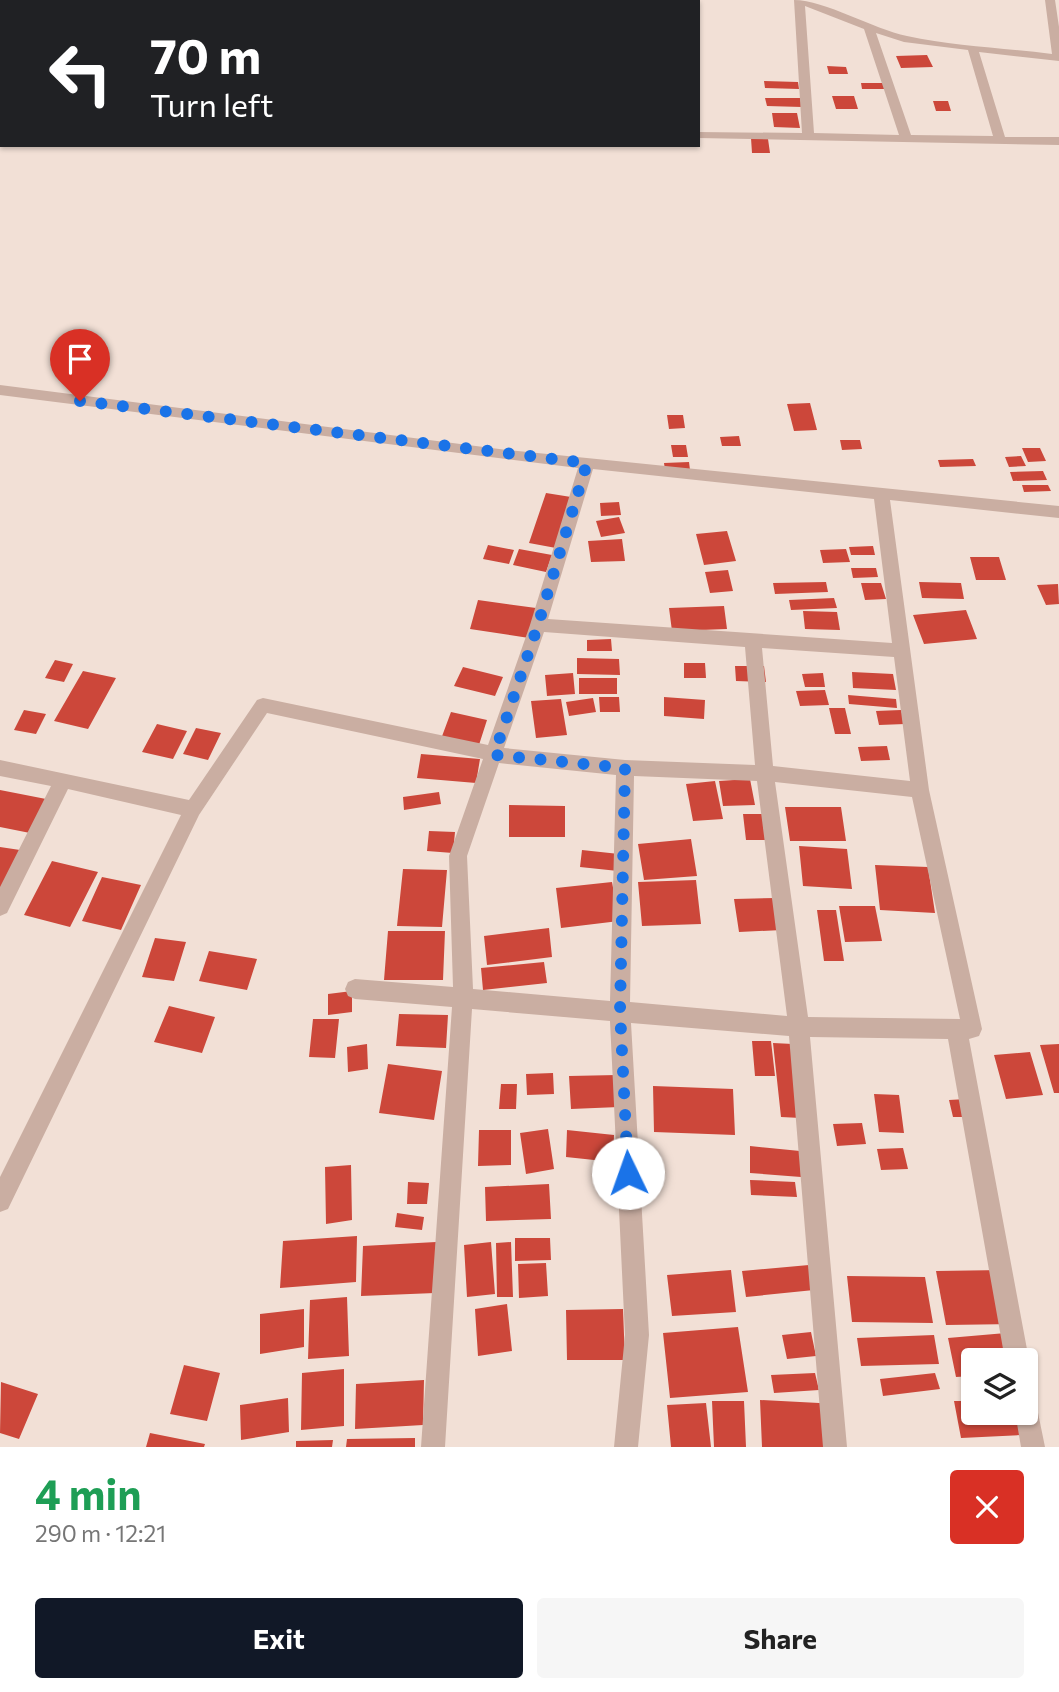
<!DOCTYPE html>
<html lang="en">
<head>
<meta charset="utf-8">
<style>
  :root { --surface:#fff; --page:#f6f6f6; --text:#222; --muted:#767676; --accent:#111827 }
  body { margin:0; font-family:Commissioner,sans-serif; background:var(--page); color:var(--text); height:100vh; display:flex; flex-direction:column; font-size:26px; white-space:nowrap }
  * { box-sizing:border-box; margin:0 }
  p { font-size:23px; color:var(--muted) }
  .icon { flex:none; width:38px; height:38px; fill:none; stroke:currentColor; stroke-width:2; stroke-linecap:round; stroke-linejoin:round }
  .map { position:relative; height:1447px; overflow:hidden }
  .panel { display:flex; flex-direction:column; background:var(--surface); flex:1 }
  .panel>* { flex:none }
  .guide { position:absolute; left:0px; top:0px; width:700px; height:147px; box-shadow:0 2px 5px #0004; background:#202124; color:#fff; overflow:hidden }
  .fabs { position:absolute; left:961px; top:1348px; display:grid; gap:14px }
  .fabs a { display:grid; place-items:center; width:77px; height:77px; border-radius:7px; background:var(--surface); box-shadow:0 2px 5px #0004; font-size:35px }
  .pin { position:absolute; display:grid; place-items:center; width:60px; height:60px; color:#fff; margin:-72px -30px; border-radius:50% 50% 50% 0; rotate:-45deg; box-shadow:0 0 7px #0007 }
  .pin .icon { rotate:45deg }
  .me { position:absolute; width:77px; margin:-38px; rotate:357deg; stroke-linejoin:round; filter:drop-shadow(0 0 5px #0008) }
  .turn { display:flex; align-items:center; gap:24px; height:147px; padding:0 35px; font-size:32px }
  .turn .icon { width:91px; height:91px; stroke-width:2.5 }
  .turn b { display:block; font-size:49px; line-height:60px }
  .round { display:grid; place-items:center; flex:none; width:74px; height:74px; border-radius:7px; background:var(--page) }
  .headline { display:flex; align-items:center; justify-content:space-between; height:119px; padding:0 35px }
  h1 { font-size:42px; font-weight:700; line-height:52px; color:#1e9e55 }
  .action { display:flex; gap:14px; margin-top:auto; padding:14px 35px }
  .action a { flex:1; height:80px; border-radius:7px; background:var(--accent); color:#fff; font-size:28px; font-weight:700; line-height:80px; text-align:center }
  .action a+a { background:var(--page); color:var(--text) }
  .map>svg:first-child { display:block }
</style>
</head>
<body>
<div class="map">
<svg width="1059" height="1447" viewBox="0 0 1059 1447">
  <rect width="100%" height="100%" fill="#f2e0d6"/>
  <path fill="#cc473a" d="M927 55 933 67 901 68 896 56Z
    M827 66 846 67 848 74H829Z
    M764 81 798 82 799 89 765 88Z
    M861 83H887L888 89H862Z
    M832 96H854L858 109H836Z
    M765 98H800L802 107 767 106Z
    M933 101H948L951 111H936Z
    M772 113H797L800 128 774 127Z
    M751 138 768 139 770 153H752Z
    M810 403 817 430 794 431 787 404Z
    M667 415H683L685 428 669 429Z
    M739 436 741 446H722L720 437Z
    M840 440H860L862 449 842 450Z
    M671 445H686L688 457H673Z
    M1022 448H1040L1046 461 1028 462Z
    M1021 456 1026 466 1009 467 1005 457Z
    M973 459 976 466 940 467 938 460Z
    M689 462 690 470H665L664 463Z
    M1043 471 1047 480 1013 481 1010 472Z
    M1022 485H1048L1051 491 1024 492Z
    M546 493 571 497 556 548 529 543Z
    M619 502 621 515 601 516 600 503Z
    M619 517 625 533 601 537 596 521Z
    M727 531 736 561 704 565 696 534Z
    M622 539 625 561 591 562 588 541Z
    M488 545 514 550 509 564 483 559Z
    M873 546 875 555H851L849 547Z
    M519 549 552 555 546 572 513 565Z
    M846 549 850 562 823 563 820 550Z
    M970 557H999L1006 580H976Z
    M851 568H876L878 577 853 578Z
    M728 570 733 591 710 593 705 572Z
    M826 582 828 592 775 594 773 583Z
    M919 582 961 583 964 599 922 598Z
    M861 583H881L886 599 865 600Z
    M1058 584 1059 604 1046 605 1037 585Z
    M834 598 837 608 791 610 789 600Z
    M478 600 536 608 529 638 470 629Z
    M724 606 727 629 672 631 669 608Z
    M966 610 977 639 924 644 913 615Z
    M803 611 837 612 840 630 805 629Z
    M611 639 612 651H587V640Z
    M577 658 619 659 620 675 577 674Z
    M55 660 73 664 64 682 45 678Z
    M684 663H705L706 678H684Z
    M735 666H764L766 682 736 681Z
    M463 667 503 677 495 696 454 686Z
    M83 671 116 678 88 729 54 721Z
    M852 672 893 674 896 690 853 688Z
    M573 673 575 694 547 696 545 675Z
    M823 673 825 687H805L802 674Z
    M579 678H617V694H579Z
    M825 690 829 705 800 706 796 691Z
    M848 695 896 699 897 708 849 704Z
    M599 697H619L620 712H600Z
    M664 697 705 700 704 719 664 716Z
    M593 698 596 712 569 716 566 702Z
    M561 699 567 735 536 738 531 701Z
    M829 708H845L851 734H835Z
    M24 710 46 714 36 734 14 730Z
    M901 710 905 724 879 725 876 711Z
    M451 712 487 720 478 748 441 739Z
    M157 724 187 731 173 759 142 752Z
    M196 728 221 733 208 760 183 754Z
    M887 746 890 760 861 761 858 747Z
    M421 754 480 759 476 783 417 778Z
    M750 779 755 805 723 806 719 781Z
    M715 781 723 819 693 821 686 784Z
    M0 790 46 799 30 833 0 827Z
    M439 792 441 804 404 810 403 797Z
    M509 805 565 806V837H509Z
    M785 807H841L846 841H790Z
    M743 814H772L776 840H746Z
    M429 831 455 832 453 853 427 851Z
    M691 839 697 876 644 880 638 844Z
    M799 846 847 849 852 889 803 886Z
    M0 847 20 850 0 894Z
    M582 850 619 854 618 871 580 867Z
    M52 861 98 872 70 927 24 915Z
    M875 865 928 867 935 913 880 910Z
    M403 869 447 870 442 927 397 926Z
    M102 877 141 885 121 930 82 921Z
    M696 880 701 924 642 926 638 882Z
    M612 882 619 921 561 928 556 888Z
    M776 898 782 930 739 932 734 899Z
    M839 906H875L882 941 845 942Z
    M817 910H836L844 961H824Z
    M549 928 552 957 487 965 484 936Z
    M388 931H445L443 980H384Z
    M155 938 186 942 174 981 142 977Z
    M209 951 257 959 247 990 199 981Z
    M544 962 547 983 483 990 481 968Z
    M352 991V1012L328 1015V994Z
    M169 1006 215 1017 202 1053 154 1042Z
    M399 1014 448 1015 446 1048 396 1046Z
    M313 1019H339L335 1058 309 1057Z
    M752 1041H771L775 1076H755Z
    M773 1043 793 1044 801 1118 781 1117Z
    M367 1044 368 1069 348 1072 347 1047Z
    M1059 1044V1093H1054L1040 1045Z
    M1030 1052 1043 1095 1006 1099 994 1055Z
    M388 1064 442 1071 434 1120 379 1113Z
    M553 1073 554 1094 527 1095 526 1074Z
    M617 1075 619 1107 571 1109 569 1076Z
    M501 1084H517L516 1109H499Z
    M653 1086 733 1089 735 1135 654 1132Z
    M874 1094 899 1095 904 1133 879 1132Z
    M966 1099 970 1117H953L949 1100Z
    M862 1123 866 1144 837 1146 833 1124Z
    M548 1129 554 1169 526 1174 520 1133Z
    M479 1130H511V1165L478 1166Z
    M567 1130 614 1135 613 1162 566 1157Z
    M750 1146 800 1151 801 1177 750 1173Z
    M903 1148 908 1169 881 1170 877 1149Z
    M351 1165 352 1220 326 1224 325 1167Z
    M750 1180 795 1182 797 1197 751 1195Z
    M408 1182 429 1183 427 1204H407Z
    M549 1184 551 1219 486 1221 485 1187Z
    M397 1213 424 1217 422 1230 395 1227Z
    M357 1236 356 1282 280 1288 283 1241Z
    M515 1238H550L551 1260 515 1261Z
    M436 1242 435 1293 361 1296 363 1246Z
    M491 1242 495 1294 467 1297 464 1245Z
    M511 1242 513 1297H497L496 1243Z
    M546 1263 548 1296 519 1298 518 1264Z
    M809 1265 814 1290 746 1297 742 1271Z
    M731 1270 736 1312 672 1316 667 1275Z
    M1003 1270 1015 1324 946 1325 936 1271Z
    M847 1276 925 1277 933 1323 852 1322Z
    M347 1297 349 1356 308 1359 310 1300Z
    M507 1304 512 1351 478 1356 475 1309Z
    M304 1309V1347L260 1354V1314Z
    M623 1309 625 1360H567L566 1310Z
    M738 1327 748 1392 670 1398 663 1333Z
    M811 1332 816 1356 787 1359 782 1335Z
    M1006 1333 1013 1360H973V1376L956 1377 948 1338Z
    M934 1335 939 1364 861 1366 857 1338Z
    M184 1365 220 1373 207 1421 170 1414Z
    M344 1369V1426L301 1430 302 1373Z
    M815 1373 819 1390 774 1393 771 1375Z
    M935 1373 940 1389 883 1396 880 1379Z
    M424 1380 423 1425 355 1429 356 1384Z
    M1 1382 38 1394 19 1439 0 1433Z
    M288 1398 289 1432 241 1440 240 1405Z
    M760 1400 838 1404 842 1447H762Z
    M712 1401H744L746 1447H714Z
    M954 1401H973V1412H1016L1021 1435 961 1438Z
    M706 1403 711 1447H671L667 1405Z
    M150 1433 205 1444 204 1447H146Z
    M415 1438V1447H346L347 1439Z
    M333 1440 332 1447H296V1441Z"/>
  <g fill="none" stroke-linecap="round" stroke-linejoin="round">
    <path fill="#caaea2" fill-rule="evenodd" d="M23 0H41L42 2H24Z
      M651 0H663L650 2Z
      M794 0C825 0 873 29 907 36 954 46 1004 48 1052 54L1045 0H1055L1059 27V61L979 52 1005 137H1059V145L698 138V132L802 133ZM805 6 864 29 899 135 814 133ZM876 33 904 42 968 50 993 136 911 135Z
      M0 385 507 450 1059 506V518L890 500 929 790 982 1029 979 1036 969 1039 1029 1360 1026 1368V1360H1005L948 1039 810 1037 847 1447H823L789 1036 631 1023 649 1335 638 1447H614L625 1335 610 1021 472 1009 445 1447H421L452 1007 355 999 348 996 345 989 348 982 355 979 453 987 449 856 483 759 267 713 199 815 8 1209 0 1212V1177L181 815 68 789 7 913 0 916V887L51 786 0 776V760L189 800 257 700 263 698 488 745 530 625 578 468 0 395ZM593 469 874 499 892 643 548 619ZM544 632 745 647 755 765 625 760 504 748ZM762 648 894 657 910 781 773 766ZM499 763 616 775 610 1001 473 989 467 856ZM634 776 757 781 787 1016 630 1002ZM775 782 912 797 960 1019 808 1017Z
      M1026 1395 1035 1398 1045 1447H1021L1015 1412H1026Z"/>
  </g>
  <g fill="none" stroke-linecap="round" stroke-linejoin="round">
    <path stroke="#1a73e8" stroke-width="12" stroke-dasharray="0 21.6" d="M80 401 587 463 538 625 494 755 625 768 620 1011 628 1173"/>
  </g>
</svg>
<div class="fabs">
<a><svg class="icon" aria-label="layers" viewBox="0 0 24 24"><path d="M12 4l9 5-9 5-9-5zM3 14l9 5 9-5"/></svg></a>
</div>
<div class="pin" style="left:80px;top:401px;background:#d93025"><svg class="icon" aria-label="arrive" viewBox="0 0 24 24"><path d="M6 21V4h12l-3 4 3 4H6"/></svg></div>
<svg class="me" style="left:628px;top:1173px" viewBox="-20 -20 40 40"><circle r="19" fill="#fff"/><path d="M0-13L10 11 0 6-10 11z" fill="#1a73e8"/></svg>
<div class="guide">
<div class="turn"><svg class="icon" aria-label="left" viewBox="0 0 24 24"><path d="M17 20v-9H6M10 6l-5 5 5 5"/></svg><div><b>70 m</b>Turn left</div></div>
</div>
</div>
<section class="panel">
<div class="headline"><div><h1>4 min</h1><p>290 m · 12:21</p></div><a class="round" style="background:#d93025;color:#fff"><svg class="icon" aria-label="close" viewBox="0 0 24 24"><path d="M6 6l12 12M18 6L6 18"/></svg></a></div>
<div class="action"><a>Exit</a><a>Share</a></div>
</section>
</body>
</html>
